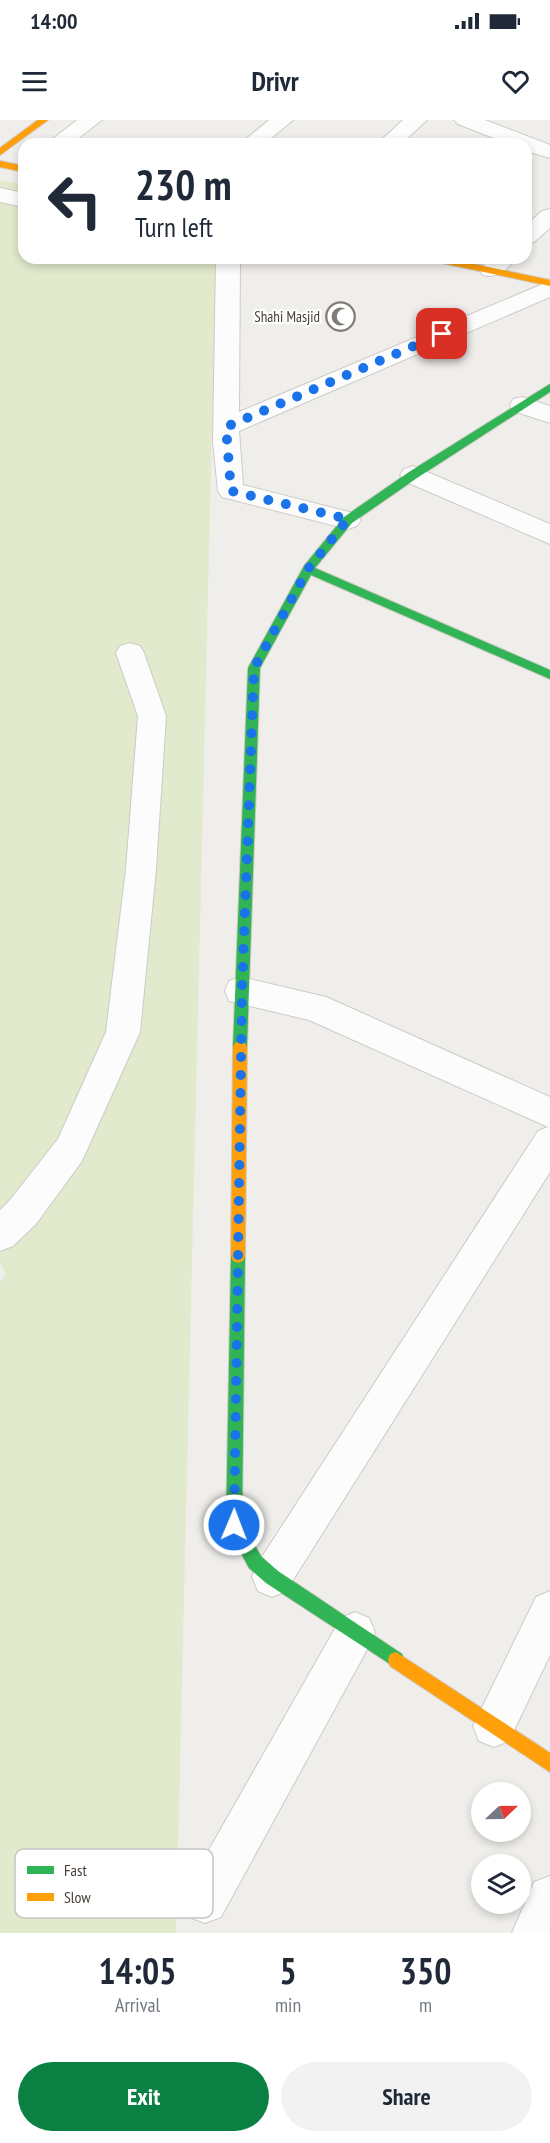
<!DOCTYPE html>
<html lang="en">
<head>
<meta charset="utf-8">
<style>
  :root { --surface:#fff; --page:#f2f2f3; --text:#1f2937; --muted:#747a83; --accent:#0b8043 }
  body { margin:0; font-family:"PT Sans Narrow",sans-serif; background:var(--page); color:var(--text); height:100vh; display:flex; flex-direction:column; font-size:22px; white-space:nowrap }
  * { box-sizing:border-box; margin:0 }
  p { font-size:20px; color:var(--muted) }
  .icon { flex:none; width:33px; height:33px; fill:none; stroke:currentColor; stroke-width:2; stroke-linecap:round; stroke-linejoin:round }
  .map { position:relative; height:1813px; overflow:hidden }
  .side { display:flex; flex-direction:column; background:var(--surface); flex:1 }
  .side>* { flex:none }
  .guide { position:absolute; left:18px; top:18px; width:514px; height:126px; border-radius:18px; box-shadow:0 3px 9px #0003; background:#fff; color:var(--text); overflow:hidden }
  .needle { width:39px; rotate:68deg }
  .buttons { position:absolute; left:471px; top:1662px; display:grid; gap:12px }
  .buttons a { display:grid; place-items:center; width:60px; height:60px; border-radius:50%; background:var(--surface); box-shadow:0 3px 9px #0003; font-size:30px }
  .pin { position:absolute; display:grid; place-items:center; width:51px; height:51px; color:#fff; margin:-26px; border-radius:12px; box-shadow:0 3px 9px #0006 }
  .me { position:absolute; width:66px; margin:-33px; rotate:1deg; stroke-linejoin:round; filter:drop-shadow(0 0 4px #0008) }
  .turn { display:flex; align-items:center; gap:21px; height:126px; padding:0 18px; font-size:27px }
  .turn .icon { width:78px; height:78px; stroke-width:2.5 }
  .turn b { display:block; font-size:42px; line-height:51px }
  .eta { display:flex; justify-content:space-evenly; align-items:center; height:102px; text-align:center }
  .eta b { font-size:36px; font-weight:700; line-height:42px }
  .action { display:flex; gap:12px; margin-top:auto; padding:12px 18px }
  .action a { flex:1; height:69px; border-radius:36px; background:var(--accent); color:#fff; font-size:24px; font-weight:700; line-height:69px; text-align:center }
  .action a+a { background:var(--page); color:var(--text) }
  .status { display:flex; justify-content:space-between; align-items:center; height:42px; padding:0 30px; background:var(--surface); direction:ltr }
  .status svg { height:16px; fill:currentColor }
  header { display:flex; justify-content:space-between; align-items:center; height:78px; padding:0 18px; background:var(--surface); font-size:27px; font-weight:700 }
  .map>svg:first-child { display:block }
</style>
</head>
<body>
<div class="status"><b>14:00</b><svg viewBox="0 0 49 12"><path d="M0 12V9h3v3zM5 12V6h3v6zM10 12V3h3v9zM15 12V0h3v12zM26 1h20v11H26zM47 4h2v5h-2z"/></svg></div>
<header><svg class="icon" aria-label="menu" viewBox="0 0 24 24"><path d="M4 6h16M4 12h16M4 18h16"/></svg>Drivr<svg class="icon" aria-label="heart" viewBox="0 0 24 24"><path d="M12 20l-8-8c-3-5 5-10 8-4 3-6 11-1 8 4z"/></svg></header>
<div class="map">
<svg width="550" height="1813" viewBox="0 0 550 1813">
  <rect width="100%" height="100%" fill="#f0eeeb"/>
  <path fill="#e1eacc" d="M0 60 24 65V138H216L176 1813H0V1162L6 1154 0 1143Z"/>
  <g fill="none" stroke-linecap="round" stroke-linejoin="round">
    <defs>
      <path id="street" d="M77 0H102L71 24H46Z
        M269 0H293L264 24H240Z
        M403 0H427L401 24H377Z
        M454 0H485L550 25V38L526 31V24H509L458 4Z
        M0 68 24 73V87L0 82Z
        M550 89V108L534 122 526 124V105L542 91Z
        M216 138H240L239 292 550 161V177L239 311 243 365 357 394 361 400 357 406 348 409 222 377 218 371 213 322Z
        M491 138H516C507 150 498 159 483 155L479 150Z
        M522 277 550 286V303L513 291 510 285 513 279Z
        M413 346 550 404V424L404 361 400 355 404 349Z
        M130 523 140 526 144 533 166 596 156 749 140 912 82 1041 36 1104 13 1126 0 1131V1090L10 1080 58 1019 106 912 126 749 138 596 116 533 120 526Z
        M241 857 326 877 550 977V1052L286 1471 272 1477 258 1471 252 1457 258 1443 538 1011 548 1007 309 900 229 881 225 871 229 861Z
        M550 1471V1535L509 1621 494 1627 479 1621 473 1606 536 1477Z
        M355 1492 369 1498 375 1512 369 1526 221 1797 205 1803 189 1797 183 1781 189 1765 341 1498Z
        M550 1756V1813H512L534 1762Z"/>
      <path id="fast" d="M550 264V272L417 358 352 403 315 448 550 550V559L311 455 260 548 247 927 245 931 240 933 235 931 233 927 248 548 304 446 344 397 409 352Z
        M238 1129 243 1131 245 1136 242 1403 261 1436 278 1451 402 1534 404 1540 402 1546 396 1548 266 1463 249 1448 226 1405 231 1136 233 1131Z"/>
      <path id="slow" d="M38 0H48L0 35V28Z
        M0 41 24 46V52L0 47Z
        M427 138H445L550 160V166L432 141Z
        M240 921 245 923 247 927 245 1136 243 1141 238 1143 233 1141 231 1136 233 927 235 923Z
        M396 1532 550 1633V1652L390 1546 388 1540 390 1534Z"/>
    </defs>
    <use href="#street" stroke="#cdcac7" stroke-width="2"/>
    <use href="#fast" stroke="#cfcac2" stroke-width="2"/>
    <use href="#slow" stroke="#cfcac2" stroke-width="2"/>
    <use href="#street" fill="#fdfcfc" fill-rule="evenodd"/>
    <use href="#fast" fill="#30b455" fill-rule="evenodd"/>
    <use href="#slow" fill="#ff9f0a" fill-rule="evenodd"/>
  </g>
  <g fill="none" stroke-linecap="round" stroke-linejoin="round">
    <path stroke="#1a73e8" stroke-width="10" stroke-dasharray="0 18" d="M234 1405 242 871 254 548 308 449 348 399 231 371 226 307 442 214"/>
  </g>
  <defs>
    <symbol id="mosque-ring" viewBox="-11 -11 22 22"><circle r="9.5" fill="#fff" stroke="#827c76" stroke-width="1.5"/><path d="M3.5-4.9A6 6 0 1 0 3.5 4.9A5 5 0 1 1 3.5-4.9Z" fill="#827c76"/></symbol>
  </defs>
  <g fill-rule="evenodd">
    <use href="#mosque-ring" x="324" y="180" width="33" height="33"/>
  </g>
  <g text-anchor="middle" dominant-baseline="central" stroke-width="4.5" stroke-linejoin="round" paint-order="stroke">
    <g font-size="15" fill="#463e37" stroke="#fff" text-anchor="end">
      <text x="320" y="196">Shahi Masjid</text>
    </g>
  </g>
  <rect x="15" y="1729" width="198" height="69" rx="9" fill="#fff" stroke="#c8c5c3" stroke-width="1.5"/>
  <rect x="27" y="1746" width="27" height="8" fill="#30b455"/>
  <rect x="27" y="1773" width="27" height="8" fill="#ff9f0a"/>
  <g font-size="16" fill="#463e37">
    <text x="64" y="1756">Fast</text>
    <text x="64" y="1783">Slow</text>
  </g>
</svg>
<div class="buttons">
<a><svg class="needle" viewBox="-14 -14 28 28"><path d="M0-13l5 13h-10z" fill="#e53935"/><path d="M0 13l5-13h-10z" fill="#747a83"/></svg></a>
<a><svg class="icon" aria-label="layers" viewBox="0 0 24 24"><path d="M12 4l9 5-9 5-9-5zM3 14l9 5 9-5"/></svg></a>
</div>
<div class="pin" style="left:442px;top:214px;background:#d93025"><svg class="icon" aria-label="arrive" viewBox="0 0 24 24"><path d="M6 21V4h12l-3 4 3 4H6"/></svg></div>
<svg class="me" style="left:234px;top:1405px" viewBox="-20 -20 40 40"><circle r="17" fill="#1a73e8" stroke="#fff" stroke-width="3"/><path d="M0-11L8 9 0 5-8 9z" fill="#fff"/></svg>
<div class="guide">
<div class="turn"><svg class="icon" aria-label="left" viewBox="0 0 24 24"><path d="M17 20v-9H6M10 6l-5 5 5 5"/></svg><div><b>230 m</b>Turn left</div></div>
</div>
</div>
<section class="side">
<div class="eta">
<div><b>14:05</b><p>Arrival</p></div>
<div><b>5</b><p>min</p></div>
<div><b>350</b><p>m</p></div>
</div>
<div class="action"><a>Exit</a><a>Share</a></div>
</section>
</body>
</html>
